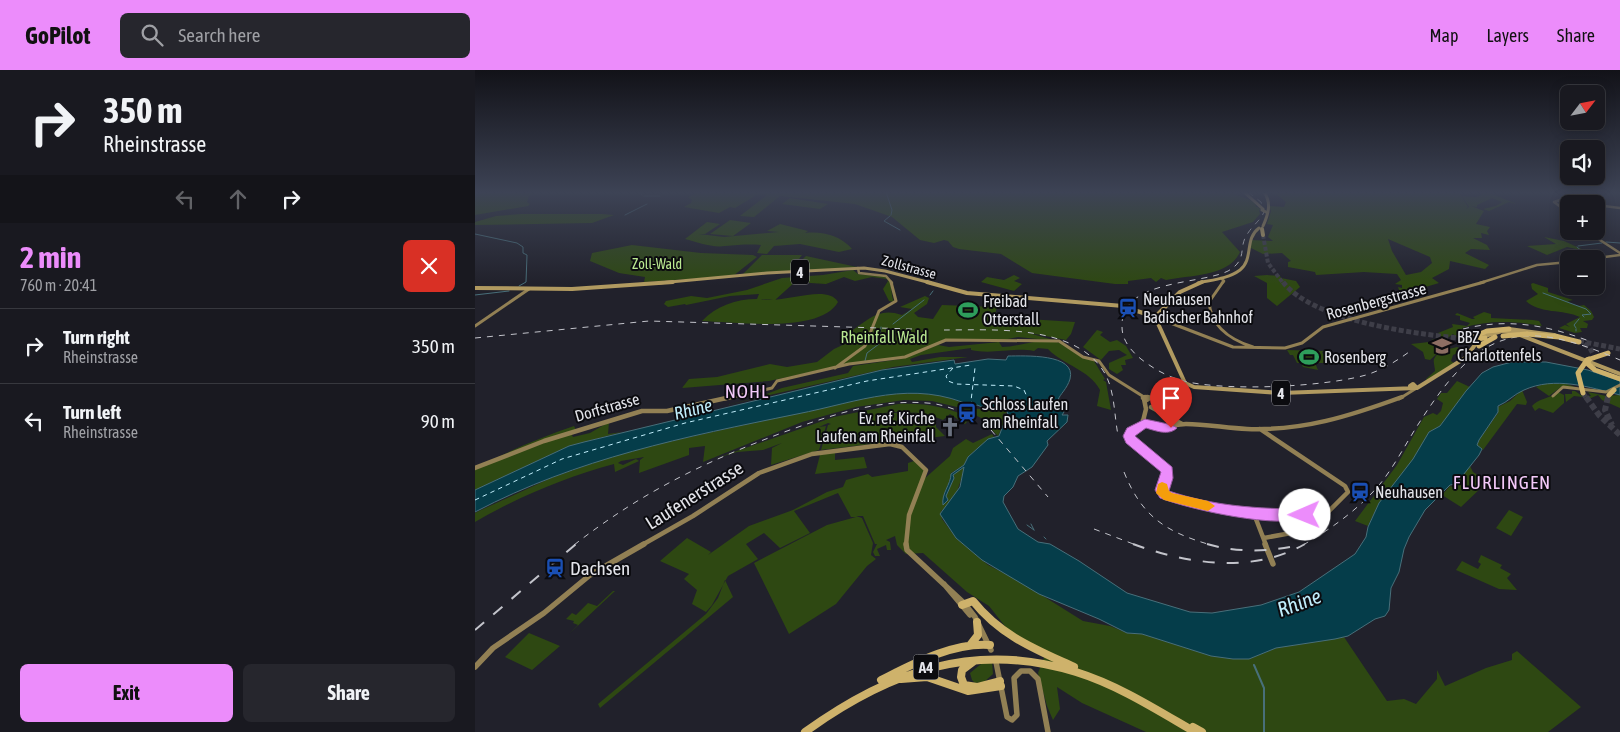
<!DOCTYPE html>
<html lang="en">
<head>
<meta charset="utf-8">
<style>
  :root { --surface:#191920; --page:#26262d; --text:#f1f3f6; --muted:#9fa0a5; --line:#37383e; --accent:#ec8cfb }
  body { margin:0; font-family:"Asap Condensed",sans-serif; background:var(--page); color:var(--text); height:100vh; display:flex; flex-direction:column; font-size:19px; white-space:nowrap }
  * { box-sizing:border-box; margin:0 }
  p { font-size:16px; color:var(--muted) }
  .icon { flex:none; width:28px; height:28px; fill:none; stroke:currentColor; stroke-width:2; stroke-linecap:round; stroke-linejoin:round }
  .map { position:relative; flex:1; overflow:hidden }
  .sheet { display:flex; flex-direction:column; background:var(--surface); width:475px }
  .sheet>* { flex:none }
  .guide { background:#191920; color:var(--text); overflow:hidden }
  .needle { width:32px; rotate:58deg }
  .buttons { position:absolute; left:1085px; top:15px; display:grid; gap:10px }
  .buttons a { display:grid; place-items:center; width:45px; height:45px; border-radius:8px; background:var(--surface); box-shadow:0 2px 12px #0003,0 0 0 1px var(--line); font-size:25px }
  .pin { position:absolute; display:grid; place-items:center; width:42px; height:42px; color:#fff; margin:-51px -21px; border-radius:50% 50% 50% 0; rotate:-45deg; box-shadow:0 0 5px #0007 }
  .pin .icon { rotate:45deg }
  .me { position:absolute; width:55px; margin:-28px; rotate:269deg; stroke-linejoin:round; filter:drop-shadow(0 0 4px #0008) }
  .turn { display:flex; align-items:center; gap:18px; height:105px; padding:0 20px; font-size:22px }
  .turn .icon { width:65px; height:65px; stroke-width:2.5 }
  .turn b { display:block; font-size:35px; line-height:42px }
  .lanes { display:flex; align-items:center; height:48px; padding:0 20px; background:#0003; justify-content:center; gap:25px; direction:ltr }
  .lanes .off { opacity:.35 }
  .round { display:grid; place-items:center; flex:none; width:52px; height:52px; border-radius:8px; background:var(--page) }
  .summary { display:flex; align-items:center; justify-content:space-between; height:85px; padding:0 20px }
  h1 { font-size:30px; font-weight:700; line-height:38px; color:var(--accent) }
  .primary-button { display:flex; gap:10px; margin-top:auto; padding:10px 20px }
  .primary-button a { flex:1; height:58px; border-radius:8px; background:var(--accent); color:#111; font-size:20px; font-weight:700; line-height:58px; text-align:center }
  .primary-button a+a { background:var(--page); color:var(--text) }
  ul { padding:0; list-style:none }
  li { display:flex; align-items:center; gap:15px; height:75px; padding:0 20px; border-top:1px solid var(--line) }
  li div { flex:1 }
  li b { display:block; font-size:19px }
  li em { font-style:normal }
  header { display:flex; align-items:center; gap:30px; box-sizing:border-box; height:70px; padding:0 25px; background:var(--accent); color:#111 }
  header strong { font-size:24px }
  nav { display:flex; gap:28px; margin-inline-start:auto; font-size:18px }
  .search { width:350px; height:45px; background:var(--page); display:flex; align-items:center; gap:12px; box-sizing:border-box; padding:0 18px; border-radius:8px; color:var(--muted); font-size:19px }
  main { display:flex; flex:1; min-height:0 }
  .map>svg:first-child { display:block }
</style>
</head>
<body>
<header>
<strong>GoPilot</strong>
<div class="search"><svg class="icon" aria-label="search" viewBox="0 0 24 24"><circle cx="10" cy="10" r="6"/><path d="M15 15l6 6"/></svg>Search here</div>
<nav><a>Map</a><a>Layers</a><a>Share</a></nav>
</header>
<main>
<section class="sheet">
<div class="guide">
<div class="turn"><svg class="icon" aria-label="right" viewBox="0 0 24 24"><path d="M7 20v-9h11M14 6l5 5-5 5"/></svg><div><b>350 m</b>Rheinstrasse</div></div>
<div class="lanes"><svg class="icon off" aria-label="left" viewBox="0 0 24 24"><path d="M17 20v-9H6M10 6l-5 5 5 5"/></svg><svg class="icon off" aria-label="ahead" viewBox="0 0 24 24"><path d="M12 20V5M6 11l6-6 6 6"/></svg><svg class="icon" aria-label="right" viewBox="0 0 24 24"><path d="M7 20v-9h11M14 6l5 5-5 5"/></svg></div>
</div>
<div class="summary"><div><h1>2 min</h1><p>760 m · 20:41</p></div><a class="round" style="background:#d93025;color:#fff"><svg class="icon" aria-label="close" viewBox="0 0 24 24"><path d="M6 6l12 12M18 6L6 18"/></svg></a></div>
<ul>
<li><svg class="icon" aria-label="right" viewBox="0 0 24 24"><path d="M7 20v-9h11M14 6l5 5-5 5"/></svg><div><b>Turn right</b><p>Rheinstrasse</p></div><em>350 m</em></li>
<li><svg class="icon" aria-label="left" viewBox="0 0 24 24"><path d="M17 20v-9H6M10 6l-5 5 5 5"/></svg><div><b>Turn left</b><p>Rheinstrasse</p></div><em>90 m</em></li>
</ul>
<div class="primary-button"><a>Exit</a><a>Share</a></div>
</section>
<div class="map">
<svg width="1145" height="662" viewBox="0 0 1145 662">
  <rect width="100%" height="100%" fill="#21212b"/>
  <path fill="#2e4812" fill-rule="evenodd" d="M0 122H60L54 126 52 132 55 134 53 136 0 145Z
    M223 122H754L780 132 781 137H783L787 141 784 140 785 144 778 152 747 162 765 182C754 207 714 205 691 210L686 208 681 212 676 208 653 211V214H640L557 203 526 184 484 179 478 177 473 171 469 170 459 173 445 170 417 147 380 134 305 126 279 147 265 146 292 125 283 124 260 138 255 137 244 143 209 137 216 133 217 130 213 127Z
    M799 122H984L993 137 991 139 994 137 987 126 1001 127 1007 125 1006 122 1017 124 1042 134 1034 132 1014 141 1008 139 1021 136 1027 132 1017 128 1002 135V137L996 136 1009 141 1001 154 1015 157 1012 161 1014 165 1006 163 1007 168H998L1012 175 1015 180 996 179 990 183 1014 195 1010 199 975 191 974 199 957 208 964 213 937 221 924 220 923 217 927 218V215L920 214 926 210 922 204 889 202 841 205 840 202 813 197V192L816 191 807 183 788 184 776 178V170L798 171 793 167 798 155 792 154 796 141 794 136 809 137 811 132ZM913 169 955 187 957 193 946 202 931 205 917 181Z
    M315 128 353 134 345 139 307 134Z
    M46 144H127L139 145 117 153 0 155V152L21 146Z
    M255 150 276 153 258 166 235 164Z
    M232 152 245 154 230 164H224L249 167 304 162 292 161 305 154 333 161 330 163C348 161 366 166 377 179L364 182 325 174 299 176 292 184 282 183 286 175C272 174 263 175 250 176 237 178 222 172 210 169Z
    M1069 167 1089 171 1111 181 1092 177 1072 185 1052 176 1081 174Z
    M157 175 226 183 278 185 282 187 258 206 169 212 170 207 144 203 115 191 117 183Z
    M287 185H327L324 189 327 190 331 186 382 197 267 205Z
    M378 200 383 204 413 207C418 216 415 223 419 232L414 231 408 219 413 211 412 209 397 207 380 211 369 207 351 214 320 212 300 230 286 229C306 235 352 213 363 232 345 264 260 252 227 251 241 236 261 229 282 229L284 224 255 226 211 235 210 234 193 237 189 234 191 231 216 226 232 228 272 220 307 208 348 205Z
    M539 205 545 208 539 211 547 214 539 221 506 212 512 207 529 210Z
    M792 205 805 206 806 208 821 211 825 217 802 236 792 228V213L779 206Z
    M1058 213 1073 218V222L1098 230 1093 231C1097 235 1103 237 1109 235L1116 241 1119 247 1117 250 1108 251 1113 254 1112 258H1105L1107 262 1100 263 1084 258 1090 255 1095 257 1091 254 1105 247C1088 239 1064 244 1051 231L1063 224 1057 219 1056 214Z
    M450 226 454 228 452 234 439 243 443 247 458 249 467 235 522 237 519 249 515 251 553 249 600 252 596 264 591 270 550 262 582 271 543 267 528 270 474 269 426 288 378 293 294 311 207 318 214 309 242 307 295 294 312 297 342 292 359 279 374 272 375 262C394 249 404 237 427 245L437 239 425 237Z
    M1009 242 1016 244V248L1058 250 1064 251 1067 256C1039 251 1014 250 987 258L990 262 986 266 987 270 983 269 978 264 971 269V273L956 270 966 268 963 263 978 257 977 254 992 256 995 253 985 250V246L980 245 982 243 997 249H1000L998 247Z
    M622 260 628 262 625 265 635 272 642 270 651 276 658 288 650 290 651 295H646L648 300 642 304 634 299V293L652 285 644 280 634 281 626 290 608 277Z
    M524 272 527 277C545 277 566 266 585 273 597 278 606 287 619 291L630 309 628 310 631 312 636 340 622 336 625 320C615 300 588 295 573 279L563 278 559 281C537 277 518 285 496 280V278L446 285 435 289 437 292 465 287H493L418 297 251 335 279 329 307 318 373 303 378 296 426 289 463 275 474 277Z
    M954 272 966 280 955 290 950 289 948 282 936 274Z
    M982 277 989 280 978 285 976 291 979 293 952 310 951 309 960 301C960 297 958 292 959 289 962 281 975 279 982 277Z
    M812 280 850 281 847 282 853 293H840L843 300 828 297 826 293H822L818 285H815Z
    M982 311 995 317 965 356 954 362 939 389 904 433 893 456 880 451 922 395 949 347 958 343 962 345 966 341 968 333 962 329 966 323H972Z
    M1071 313 1092 314 1100 317H1086L1074 326 1061 317Z
    M1047 320 1052 332 1051 335 1042 334 1008 380 1002 375 1004 370 1023 343V337L1035 331Z
    M1097 321H1100L1107 326H1116L1113 322 1131 326 1145 325V338L1127 330 1123 325 1116 328 1099 326 1091 332 1090 324H1097Z
    M1083 322 1089 325V333L1078 343 1064 338 1060 341 1057 336C1062 329 1076 328 1083 322Z
    M418 324C451 322 469 324 496 337 505 341 519 338 528 339L532 343 527 344 532 346 523 366 515 358 523 348H506L486 338 457 331 429 330 381 337 327 352 228 392 230 376 214 378V385L164 403 165 390 169 387 146 391 143 393 148 395 161 389 164 391 140 402 139 394C91 407 43 427 0 452V443L6 440 76 408 152 381 385 329Z
    M423 334C451 333 475 337 499 350L494 352 490 350 492 352 490 354 475 344 468 350C446 341 426 340 402 344L433 342 454 345 453 350 443 351V354H461V357L470 366 430 371 432 356 429 370 346 380 353 355 356 354 353 353 344 357 351 356 344 380 296 395 297 378 307 373 288 380 262 382 239 389 359 347Z
    M134 352 133 364 147 362 94 376 0 420V399C33 381 64 368 99 356L101 360 95 362 98 367 115 363Z
    M517 364 519 367 513 369 493 387 489 395 476 403C476 414 466 423 468 435L473 430 471 426 479 408 478 405 489 397C486 412 480 434 466 441L467 449 481 468 513 495 544 511 608 551 635 556 652 563 667 564 736 586 758 589H774L801 578 869 567 912 631 929 629 941 634 962 609V600L970 616 1011 598 1037 590V584L1042 581 1106 637 1073 662H671L607 633 582 617 585 639 578 650 572 636 563 603 570 585 541 570 514 536 492 522 448 483 431 484 422 475 420 466 411 470 415 472 416 480H412L411 475 402 479 405 486H400L398 482 402 474H400L388 446H381L387 448 398 473 396 485 401 489 392 496 361 534 314 564 279 493 352 455 381 447H376L363 423 319 441 335 463 305 478 289 463 271 474 283 489 253 506 237 535 231 542 217 534 222 520 209 509 230 488 214 504 185 491 212 468 236 482 233 485 274 456 318 440 352 422 368 417 371 410 393 404 397 407 433 401V393L439 391 449 400V409L475 386 478 378 491 369 498 373Z
    M360 382V390L389 387 392 398 340 404 345 385Z
    M995 396 998 402 1004 406 1003 412 1008 416 986 437 967 425 975 416 981 418V414Z
    M1034 440 1048 447 1036 466 1021 458Z
    M1006 485 1027 495 1025 498 1036 504 1032 508 1042 520 1024 519 981 500 987 491 1003 499 1006 494 1003 492Z
    M250 510 258 527 125 638 123 634 231 544 243 528Z
    M138 521H140L94 564 103 555 98 553 99 551 91 549 97 543 101 545 113 533 122 536Z
    M54 563 85 576 57 600 30 587Z
    M517 592 518 604 509 612 500 613 497 610 495 603 506 594Z"/>
  <path fill="#053d4a" stroke="#486f7a" d="M533 286C549 286 602 283 595 309 592 319 585 324 583 330L589 342 587 345H593L592 352 572 371 573 375 557 397 543 406 538 417 529 426 528 432 543 459 563 472 575 474 604 491 652 523 715 542 737 543 786 535 824 522 880 484 891 467 893 457 904 433 938 389 954 362 965 356 991 321 1007 303 1018 297 1037 292H1071L1113 300 1145 311V325C1114 317 1080 306 1049 320 1039 324 1033 332 1023 336V342L1004 370 1002 375 1007 379 1004 385 981 414 975 415 950 440 934 467 929 479 924 502 916 518 914 540 910 546 900 549 873 566 860 569 801 578 774 589H758L736 586 667 564 652 563 624 549 564 524 507 490 481 468 465 444 485 417 489 397 478 405 479 408 471 426 473 430 468 435C466 424 476 414 476 404L489 395 493 387 513 369 524 366 533 343C526 335 511 340 502 335L499 337C437 308 384 332 322 344 209 367 103 388 0 442V420L94 376 109 372 407 300 479 290 480 294 513 289 531 290Z"/>
  <g fill="none" stroke-linecap="round" stroke-linejoin="round">
    <path stroke="#486f7a" stroke-width="1" d="M165 122 167 125
      M411 122 417 140 416 145
      M169 126H185
      M150 145 172 134
      M415 146 409 151 425 160
      M0 164 42 173 48 177V183L52 185 51 212 44 216
      M1131 172 1145 173
      M1103 176 1127 173
      M1102 177 1110 184
      M1103 188 1109 185
      M1068 223 1111 239 1116 244 1107 245 1109 247
      M0 225 34 221
      M455 225 458 221
      M418 254 449 230
      M1101 258 1099 255 1104 249
      M1101 259V261
      M390 291 392 283 404 274 406 257
      M556 454 559 460
      M552 455 559 460
      M569 467 571 469"/>
    <path stroke="#486f7a" stroke-width="2" d="M779 595 789 618V662"/>
    <path stroke="#c0edfb" stroke-width="1" stroke-dasharray="4.5 4" stroke-linecap="butt" d="M478 298 471 306 473 311 481 314 539 316 549 320 553 329
      M500 335 496 331 500 298 503 297
      M0 430 87 389 210 353 392 311 496 295"/>
    <path stroke="#3e3e48" stroke-width="4" stroke-dasharray="4 2" stroke-linecap="butt" d="M788 165 793 193 808 213"/>
    <path stroke="#3e3e48" stroke-width="5" stroke-dasharray="5 2.5" stroke-linecap="butt" d="M808 212C838 252 950 266 998 269
      M1104 271 1145 279
      M1109 274 1115 278 1118 284
      M1108 323 1112 329
      M1132 329 1134 325"/>
    <path stroke="#3e3e48" stroke-width="6" stroke-dasharray="6 3" stroke-linecap="butt" d="M1111 327 1124 345 1145 365
      M1133 327 1130 340 1137 355"/>
    <path stroke="#928054" stroke-width="2.5" d="M1079 132 1085 130 1112 134
      M1079 132 1094 143
      M1121 135 1145 138
      M1111 161 1145 183
      M1114 189 1145 185
      M383 198 384 203 411 206 417 213
      M746 208 749 211 747 213
      M1005 213 1062 195 1094 192"/>
    <path stroke="#928054" stroke-width="3" d="M748 212 734 232C736 257 756 270 778 277
      M680 247 758 277 810 278 827 273 848 257 1009 212
      M0 256 54 219
      M360 298 390 276 404 241 421 231 416 212
      M1078 326 1088 317 1131 322 1145 315
      M250 329 297 318 302 311 374 294 430 287 471 270 584 271 608 287 624 291 634 305 669 327
      M669 329H678
      M706 329 713 324 711 314
      M924 329 940 319"/>
    <path stroke="#928054" stroke-width="4.5" d="M670 327 668 328 672 330 674 328
      M672 327 693 331 709 327
      M676 337 707 354
      M668 350C682 364 695 354 711 354 731 354 751 358 772 359 828 361 875 346 927 327
      M668 351 671 339 669 329
      M670 353 657 361 655 369 692 401 687 420 689 425C744 443 793 444 850 445
      M785 359 870 416 873 422 850 445 827 461 789 468
      M0 398 69 371 167 341H192L256 327
      M779 444 791 475
      M167 475 218 446 284 403 337 384 415 374 427 377 451 400 434 445 431 475"/>
    <path stroke="#928054" stroke-width="5.5" d="M431 474 432 480 489 533 500 547 516 580
      M790 474 798 494
      M469 514 495 545
      M521 592 532 647 537 650 542 645 539 608 546 601H555L563 609 573 662
      M0 597 18 578 69 543 115 505 169 474"/>
    <path stroke="#b19a60" stroke-width="3" d="M769 122 788 139
      M788 156C793 145 797 133 789 122
      M184 213 292 203 389 198 410 201 456 213
      M723 213C736 210 753 209 765 200 779 189 769 169 784 158"/>
    <path stroke="#b19a60" stroke-width="4" d="M452 212 492 223 648 236
      M0 218 97 219 198 212
      M656 239 680 247
      M680 247 710 313 719 317 806 323 942 318 938 314 935 316 936 318
      M680 247 705 222 727 212
      M1034 259 1079 265
      M942 318 990 288 1006 267 1027 261 1037 262 1145 304"/>
    <path stroke="#ceb26b" stroke-width="4" d="M787 159 788 165"/>
    <path stroke="#ceb26b" stroke-width="5" d="M1052 264 1084 267
      M1080 266 1104 272
      M998 267 1012 261 1034 259
      M1004 276 1020 267
      M1112 290 1133 283
      M1134 325 1139 320"/>
    <path stroke="#ceb26b" stroke-width="8" d="M487 535 498 531C526 566 560 579 599 597
      M496 574 503 565 502 552
      M499 591 487 600 486 607 489 615 502 617 525 611
      M426 609 452 607 493 621 526 616
      M406 610C438 594 478 572 515 575
      M718 657 727 662
      M330 662C413 602 499 570 601 602 643 615 682 640 720 662"/>
    <path stroke="#c3c4cb" stroke-width="1" stroke-dasharray="6 6" stroke-linecap="butt" d="M773 122 786 132 789 142C785 151 778 155 773 163 762 178 774 189 753 201 725 215 645 209 647 257 647 270 656 281 666 289 680 300 695 308 713 312 756 321 848 317 891 305 907 300 920 292 934 282
      M988 259C1032 248 1072 255 1114 271
      M469 260C518 260 600 254 629 302 640 320 639 345 643 365
      M0 268 174 251 437 259
      M516 360 573 427
      M649 402C667 447 691 462 736 475
      M619 459 661 475
      M99 475C167 422 231 391 312 361 357 345 403 329 452 333 470 334 486 342 502 349
      M828 475C856 459 884 439 905 414 921 394 932 371 946 350 1005 258 1046 247 1145 290"/>
    <path stroke="#c3c4cb" stroke-width="2" stroke-dasharray="12 12" stroke-linecap="butt" d="M658 474C712 494 778 504 830 474
      M732 474C760 482 787 482 815 477
      M0 560 101 474"/>
    <path stroke="#b19a60" stroke-width="3" d="M787 140 791 142"/>
    <path stroke="#ceb26b" stroke-width="5" d="M1028 266 1052 264
      M1000 269 1010 268
      M1114 289 1113 294 1120 300 1145 309
      M1108 323 1103 303 1112 290"/>
  </g>
  <linearGradient id="sky" x2="0" y2="1"><stop stop-color="#121218"/><stop offset="0.57" stop-color="#3d4355"/><stop offset="1" stop-color="#3d4355" stop-opacity="0"/></linearGradient>
  <rect width="1145" height="215" fill="url(#sky)"/>
  <path fill="#ec8cfb" stroke="#995ba3" d="M670 349C678 351 698 354 702 358 694 366 681 361 671 358L660 366 697 397 698 408 694 421C738 436 784 439 830 439L835 441 837 445 835 448C802 459 717 440 685 428L680 420 686 402 651 373 648 366 652 358Z"/>
  <path fill="#f59e0b" d="M687 412 692 414 694 421 697 423 733 431 740 436 733 441 689 430 681 423 683 414Z"/>
  <defs>
    <symbol id="station-bare" viewBox="-9 -9 18 18"><path d="M-3-6H3Q5-6 5-4V2Q5 4 3 4L4.5 6H3L1.5 4h-3L-3 6H-4.5L-3 4Q-5 4-5 2V-4Q-5-6-3-6ZM-3.5-4v3h7v-3ZM-3.5 1v1.5H-2V1ZM2 1v1.5H3.5V1Z" fill="#1a4fb4" stroke="#0b0b0f" stroke-width="2.5" paint-order="stroke"/></symbol>
    <symbol id="stadium-bare" viewBox="-9 -9 18 18"><path d="M0-5a6.5 5 0 1 0 0 10a6.5 5 0 1 0 0-10ZM-3.5-1.8h7v3.6h-7Z" fill="#2e9e5b" stroke="#0b0b0f" stroke-width="2.5" paint-order="stroke"/></symbol>
    <symbol id="university-bare" viewBox="-9 -9 18 18"><path d="M0-5L7-2L0 1L-7-2ZM-4 1L0 2.5L4 1V4Q0 6-4 4Z" fill="#8d6e63" stroke="#0b0b0f" stroke-width="2.5" paint-order="stroke"/></symbol>
    <symbol id="church-bare" viewBox="-9 -9 18 18"><path d="M-1.2-6h2.4v3.5h3.3v2.4h-3.3V6h-2.4V-.1h-3.3v-2.4h3.3Z" fill="#6b7280" stroke="#0b0b0f" stroke-width="2.5" paint-order="stroke"/></symbol>
  </defs>
  <g fill-rule="evenodd">
    <use href="#station-bare" x="639" y="224" width="28" height="28"/>
    <use href="#stadium-bare" x="479" y="226" width="28" height="28"/>
    <use href="#university-bare" x="953" y="262" width="28" height="28"/>
    <use href="#stadium-bare" x="820" y="273" width="28" height="28"/>
    <use href="#station-bare" x="478" y="329" width="28" height="28"/>
    <use href="#church-bare" x="461" y="343" width="28" height="28"/>
    <use href="#station-bare" x="871" y="408" width="28" height="28"/>
    <use href="#station-bare" x="66" y="484" width="28" height="28"/>
  </g>
  <g text-anchor="middle" dominant-baseline="central" stroke-width="4" stroke-linejoin="round" paint-order="stroke">
    <g font-size="14" fill="#bae991" stroke="#0b0b0f">
      <text x="182" y="194">Zoll-Wald</text>
    </g>
    <g font-size="14" fill="#e3e4ea" stroke="#0b0b0f">
      <text transform="translate(434 197) rotate(15)">Zollstrasse</text>
    </g>
    <g fill="#0b0b0f" stroke="#a2a3a8" stroke-width="1">
      <rect x="316" y="189.5" width="18" height="25" rx="4"/>
      <rect x="797" y="310.5" width="18" height="25" rx="4"/>
      <rect x="438.5" y="584.5" width="25" height="25" rx="4"/>
    </g>
    <g font-size="15" font-weight="bold" fill="#e3e4ea">
      <text x="325" y="202">4</text>
      <text x="806" y="323">4</text>
      <text x="451" y="597">A4</text>
    </g>
    <g font-size="16" fill="#e3e4ea" stroke="#0b0b0f" text-anchor="start">
      <text x="668" y="229">Neuhausen<tspan x="668" dy="18">Badischer Bahnhof</tspan></text>
      <text x="508" y="231">Freibad<tspan x="508" dy="18">Otterstall</tspan></text>
      <text x="982" y="267">BBZ<tspan x="982" dy="18">Charlottenfels</tspan></text>
      <text x="849" y="287">Rosenberg</text>
      <text x="507" y="334">Schloss Laufen<tspan x="507" dy="18">am Rheinfall</tspan></text>
      <text x="460" y="348" text-anchor="end">Ev. ref. Kirche<tspan x="460" dy="18">Laufen am Rheinfall</tspan></text>
      <text x="900" y="422">Neuhausen</text>
    </g>
    <g font-size="16" fill="#e3e4ea" stroke="#0b0b0f">
      <text transform="translate(901 231) rotate(-15)">Rosenbergstrasse</text>
      <text transform="translate(132 337) rotate(-16)">Dorfstrasse</text>
    </g>
    <g font-size="16" fill="#bae991" stroke="#0b0b0f">
      <text x="409" y="267">Rheinfall Wald</text>
    </g>
    <g font-size="18" font-style="italic" fill="#c0edfb" stroke="#0b0b0f">
      <text transform="translate(218 339) rotate(-14)">Rhine</text>
    </g>
    <g font-size="19" letter-spacing="1" fill="#f3c9f9" stroke="#0b0b0f">
      <text x="272" y="321">NOHL</text>
      <text x="1027" y="412">FLURLINGEN</text>
    </g>
    <g font-size="19" fill="#e3e4ea" stroke="#0b0b0f">
      <text transform="translate(219 425) rotate(-32)">Laufenerstrasse</text>
    </g>
    <g font-size="19" fill="#e3e4ea" stroke="#0b0b0f" text-anchor="start">
      <text x="95" y="498">Dachsen</text>
    </g>
    <g font-size="21" font-style="italic" fill="#c0edfb" stroke="#0b0b0f">
      <text transform="translate(824 532) rotate(-20)">Rhine</text>
    </g>
  </g>
</svg>
<div class="buttons">
<a><svg class="needle" viewBox="-14 -14 28 28"><path d="M0-13l5 13h-10z" fill="#e53935"/><path d="M0 13l5-13h-10z" fill="#9fa0a5"/></svg></a>
<a><svg class="icon" aria-label="sound" viewBox="0 0 24 24"><path d="M4 9h4l5-4v14l-5-4H4zM17 9q2 3 0 6"/></svg></a>
<a>+</a>
<a>−</a>
</div>
<div class="pin" style="left:696px;top:358px;background:#d93025"><svg class="icon" aria-label="arrive" viewBox="0 0 24 24"><path d="M6 21V4h12l-3 4 3 4H6"/></svg></div>
<svg class="me" style="left:830px;top:445px" viewBox="-20 -20 40 40"><circle r="19" fill="#fff"/><path d="M0-13L10 11 0 6-10 11z" fill="#ec8cfb"/></svg>
</div>
</main>
</body>
</html>
